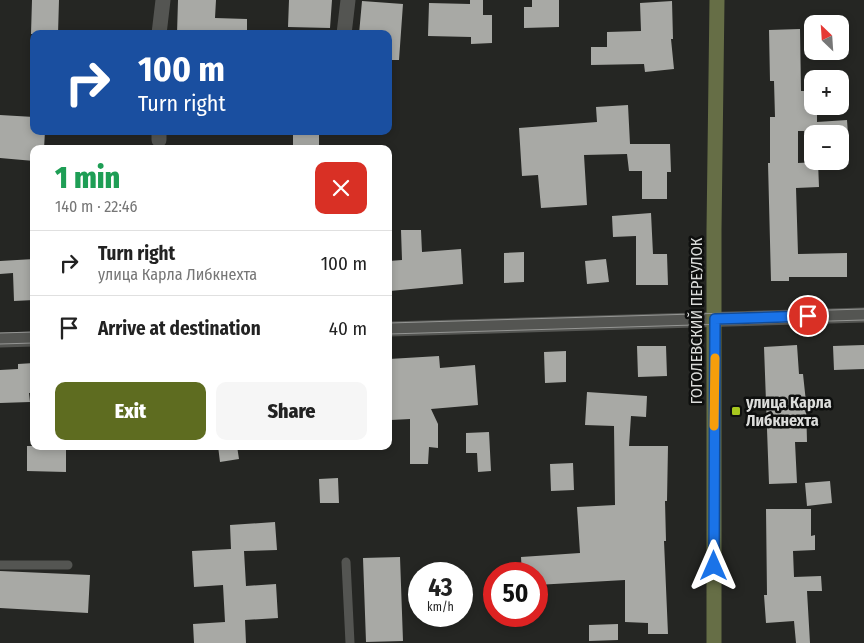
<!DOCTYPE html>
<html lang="en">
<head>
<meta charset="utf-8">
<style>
  :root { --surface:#fff; --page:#f6f6f6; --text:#222; --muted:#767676; --line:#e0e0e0; --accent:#5e6c20 }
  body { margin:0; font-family:"Fira Sans Condensed",sans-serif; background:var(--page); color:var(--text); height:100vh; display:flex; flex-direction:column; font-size:19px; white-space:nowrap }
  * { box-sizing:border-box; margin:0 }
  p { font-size:16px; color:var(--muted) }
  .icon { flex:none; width:28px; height:28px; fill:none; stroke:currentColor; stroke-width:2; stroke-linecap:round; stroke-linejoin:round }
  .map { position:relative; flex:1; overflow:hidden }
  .details { position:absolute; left:30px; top:145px; width:362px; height:305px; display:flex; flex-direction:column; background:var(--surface); border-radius:10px; box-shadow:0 2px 8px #0003 }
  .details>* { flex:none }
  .banner { position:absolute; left:30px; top:30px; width:362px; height:105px; border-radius:10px; box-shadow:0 2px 8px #0003; background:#1a4fa0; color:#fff; overflow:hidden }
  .needle { width:32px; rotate:335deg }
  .buttons { position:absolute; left:804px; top:15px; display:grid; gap:10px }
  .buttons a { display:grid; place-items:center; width:45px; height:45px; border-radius:10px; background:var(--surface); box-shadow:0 2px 8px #0003; font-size:25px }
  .speed { position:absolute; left:408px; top:562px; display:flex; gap:10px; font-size:25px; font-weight:700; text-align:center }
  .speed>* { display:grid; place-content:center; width:65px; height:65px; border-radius:50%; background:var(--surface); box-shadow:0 2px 8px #0003; line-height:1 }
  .speed small { font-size:12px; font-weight:400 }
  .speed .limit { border:8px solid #d22; background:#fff; color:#111 }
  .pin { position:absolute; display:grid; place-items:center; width:42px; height:42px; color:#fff; margin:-21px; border:2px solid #fff; border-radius:50%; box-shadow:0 1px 5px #0007 }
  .me { position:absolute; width:55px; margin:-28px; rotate:0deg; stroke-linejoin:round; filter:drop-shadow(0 0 4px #0008) }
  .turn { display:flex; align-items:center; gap:18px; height:105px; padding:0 25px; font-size:22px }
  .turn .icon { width:65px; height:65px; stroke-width:2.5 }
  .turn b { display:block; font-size:35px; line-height:42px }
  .round { display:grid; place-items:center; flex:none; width:52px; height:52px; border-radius:10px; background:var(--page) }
  .overview { display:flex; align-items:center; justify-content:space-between; height:85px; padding:0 25px }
  h1 { font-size:30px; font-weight:800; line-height:38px; color:#1e9e55 }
  .primary-button { display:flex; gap:10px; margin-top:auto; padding:10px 25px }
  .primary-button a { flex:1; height:58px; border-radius:10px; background:var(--accent); color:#fff; font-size:20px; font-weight:800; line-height:58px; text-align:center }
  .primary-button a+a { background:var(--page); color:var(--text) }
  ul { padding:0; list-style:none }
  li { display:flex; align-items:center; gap:15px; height:65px; padding:0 25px; border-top:1px solid var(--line) }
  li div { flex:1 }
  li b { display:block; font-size:19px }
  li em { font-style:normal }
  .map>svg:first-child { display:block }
</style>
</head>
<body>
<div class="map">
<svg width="864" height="643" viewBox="0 0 864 643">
  <rect width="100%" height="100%" fill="#252623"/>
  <path fill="#a8a9a5" d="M32 0H59L58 34H31Z
    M178 0H216L215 18 247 19V34H177Z
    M289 0H332L330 28 288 27Z
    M470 0H483V15H492V43L471 44V37L428 36 429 3 470 4Z
    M532 0H559V27L524 28V7H532Z
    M362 1 403 4 399 60H389V34H359Z
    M672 1 673 39H671L674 69 645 72 644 64 591 65V47H607V32L641 31 640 3Z
    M800 29 801 91H812V106H817V122L847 120 848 134H804V131H798V163L818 162 819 187 796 188 798 254 847 253V277H789V281H771L768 163H770V117H775L774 81H770L769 30Z
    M628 105 630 144H670L671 172H667V199H642V171H629L627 154 584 155 587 205 541 208 538 175 522 176 519 128 597 122 596 107Z
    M0 115 34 117V131H45L44 149H34V161L0 158Z
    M293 131H319V149H293Z
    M651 213 653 254H667L668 285H636V236L613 237 612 216Z
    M401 230H421L422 252 461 249 463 284 390 291 389 261 402 260Z
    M524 252V282L504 283V253Z
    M34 259V300L14 301 13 273 0 274V261Z
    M606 259 609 282 587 284 585 261Z
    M797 345 799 374H803L806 402 807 442H795L797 483 769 484 764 347Z
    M864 345V369L834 370 833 346Z
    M637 346H666L667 376 638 377Z
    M566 351V382L545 383 544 352Z
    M439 356 440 368 475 365 478 405 431 409 438 424V448L429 447 428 464H410V419L391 420 389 359Z
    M34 363V393H29L30 402 0 403V370L18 369V364Z
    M587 392 647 396 646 417 631 416 629 446H668L667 501H665L666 541H664L668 634H648V623L625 622V580L536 585V574H522L521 557 580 553 577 507 615 505 614 426 585 425Z
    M489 432 491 471 478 472 477 453H466V433Z
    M27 446H66V472L27 471Z
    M218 446H237L239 459 220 462Z
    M573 463 574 490 551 491 550 464Z
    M338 478 339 503H320L319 479Z
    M830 481 832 503 807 506 805 483Z
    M766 509H811V536L815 535V550L793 551 794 577 821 576 822 591H807L810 643H796L794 621 766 623 764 595H767Z
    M275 522 277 550 244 551 246 586 276 584 278 618 245 620 246 643H194L193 624 225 622 223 585 194 587 192 551 231 549 230 525Z
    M400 557 403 641 366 642 363 558Z
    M0 571 90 575 88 613 0 608Z
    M618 624V640L589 641V625Z"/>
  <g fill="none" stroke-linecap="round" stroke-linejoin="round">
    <path stroke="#545552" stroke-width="9" d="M346 562 350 643
      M0 565H68"/>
    <path stroke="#545552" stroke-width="15" d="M159 34 163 0
      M344 34 348 0
      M159 131V140
      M389 329 864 315
      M0 340 34 339"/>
    <path stroke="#666e46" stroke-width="15" d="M714 643V230L717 0"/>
    <path stroke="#949593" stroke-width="1" d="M389 323 864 309
      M0 333 34 332
      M389 334 864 320
      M0 344 34 343"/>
  </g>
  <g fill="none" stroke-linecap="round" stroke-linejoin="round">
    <defs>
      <path id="route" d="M714 566 715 319 808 316"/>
    </defs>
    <use href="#route" stroke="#114b97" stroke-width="12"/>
    <use href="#route" stroke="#1a73e8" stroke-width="9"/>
    <path stroke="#f59e0b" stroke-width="9" d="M714 426 715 358"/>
  </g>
  <rect fill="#a7c71e" stroke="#0e0f0e" stroke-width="2" x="731" y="406" width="10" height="10" rx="2.5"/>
  <g text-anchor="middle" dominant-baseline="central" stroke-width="5" stroke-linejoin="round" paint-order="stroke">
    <g font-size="16" fill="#dcdddb" stroke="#0e0f0e">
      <text transform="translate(696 321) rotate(-90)">ГОГОЛЕВСКИЙ ПЕРЕУЛОК</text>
    </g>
    <g font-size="16" font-weight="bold" fill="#dcdddb" stroke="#0e0f0e" text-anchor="start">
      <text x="746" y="402">улица Карла<tspan x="746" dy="18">Либкнехта</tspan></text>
    </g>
  </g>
</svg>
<div class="buttons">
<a><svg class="needle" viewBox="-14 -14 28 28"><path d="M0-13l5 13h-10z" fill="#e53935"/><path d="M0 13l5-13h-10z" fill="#767676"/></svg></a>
<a>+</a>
<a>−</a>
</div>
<div class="speed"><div>43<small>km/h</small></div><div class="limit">50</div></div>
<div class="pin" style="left:808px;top:316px;background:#d93025"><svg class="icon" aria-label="arrive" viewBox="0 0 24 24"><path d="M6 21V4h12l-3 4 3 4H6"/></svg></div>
<svg class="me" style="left:714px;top:566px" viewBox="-20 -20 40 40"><path d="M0-17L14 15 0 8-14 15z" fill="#1a73e8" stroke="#fff" stroke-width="4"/></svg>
<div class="banner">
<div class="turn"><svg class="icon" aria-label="right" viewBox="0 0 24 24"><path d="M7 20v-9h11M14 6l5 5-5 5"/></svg><div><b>100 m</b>Turn right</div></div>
</div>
<section class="details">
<div class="overview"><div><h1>1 min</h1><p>140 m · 22:46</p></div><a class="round" style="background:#d93025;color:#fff"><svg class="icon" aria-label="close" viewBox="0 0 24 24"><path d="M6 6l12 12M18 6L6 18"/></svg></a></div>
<ul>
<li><svg class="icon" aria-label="right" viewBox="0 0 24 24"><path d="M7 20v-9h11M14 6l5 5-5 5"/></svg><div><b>Turn right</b><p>улица Карла Либкнехта</p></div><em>100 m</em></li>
<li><svg class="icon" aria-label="arrive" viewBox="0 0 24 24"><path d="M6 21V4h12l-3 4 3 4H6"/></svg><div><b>Arrive at destination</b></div><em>40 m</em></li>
</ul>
<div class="primary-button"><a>Exit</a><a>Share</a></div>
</section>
</div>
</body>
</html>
